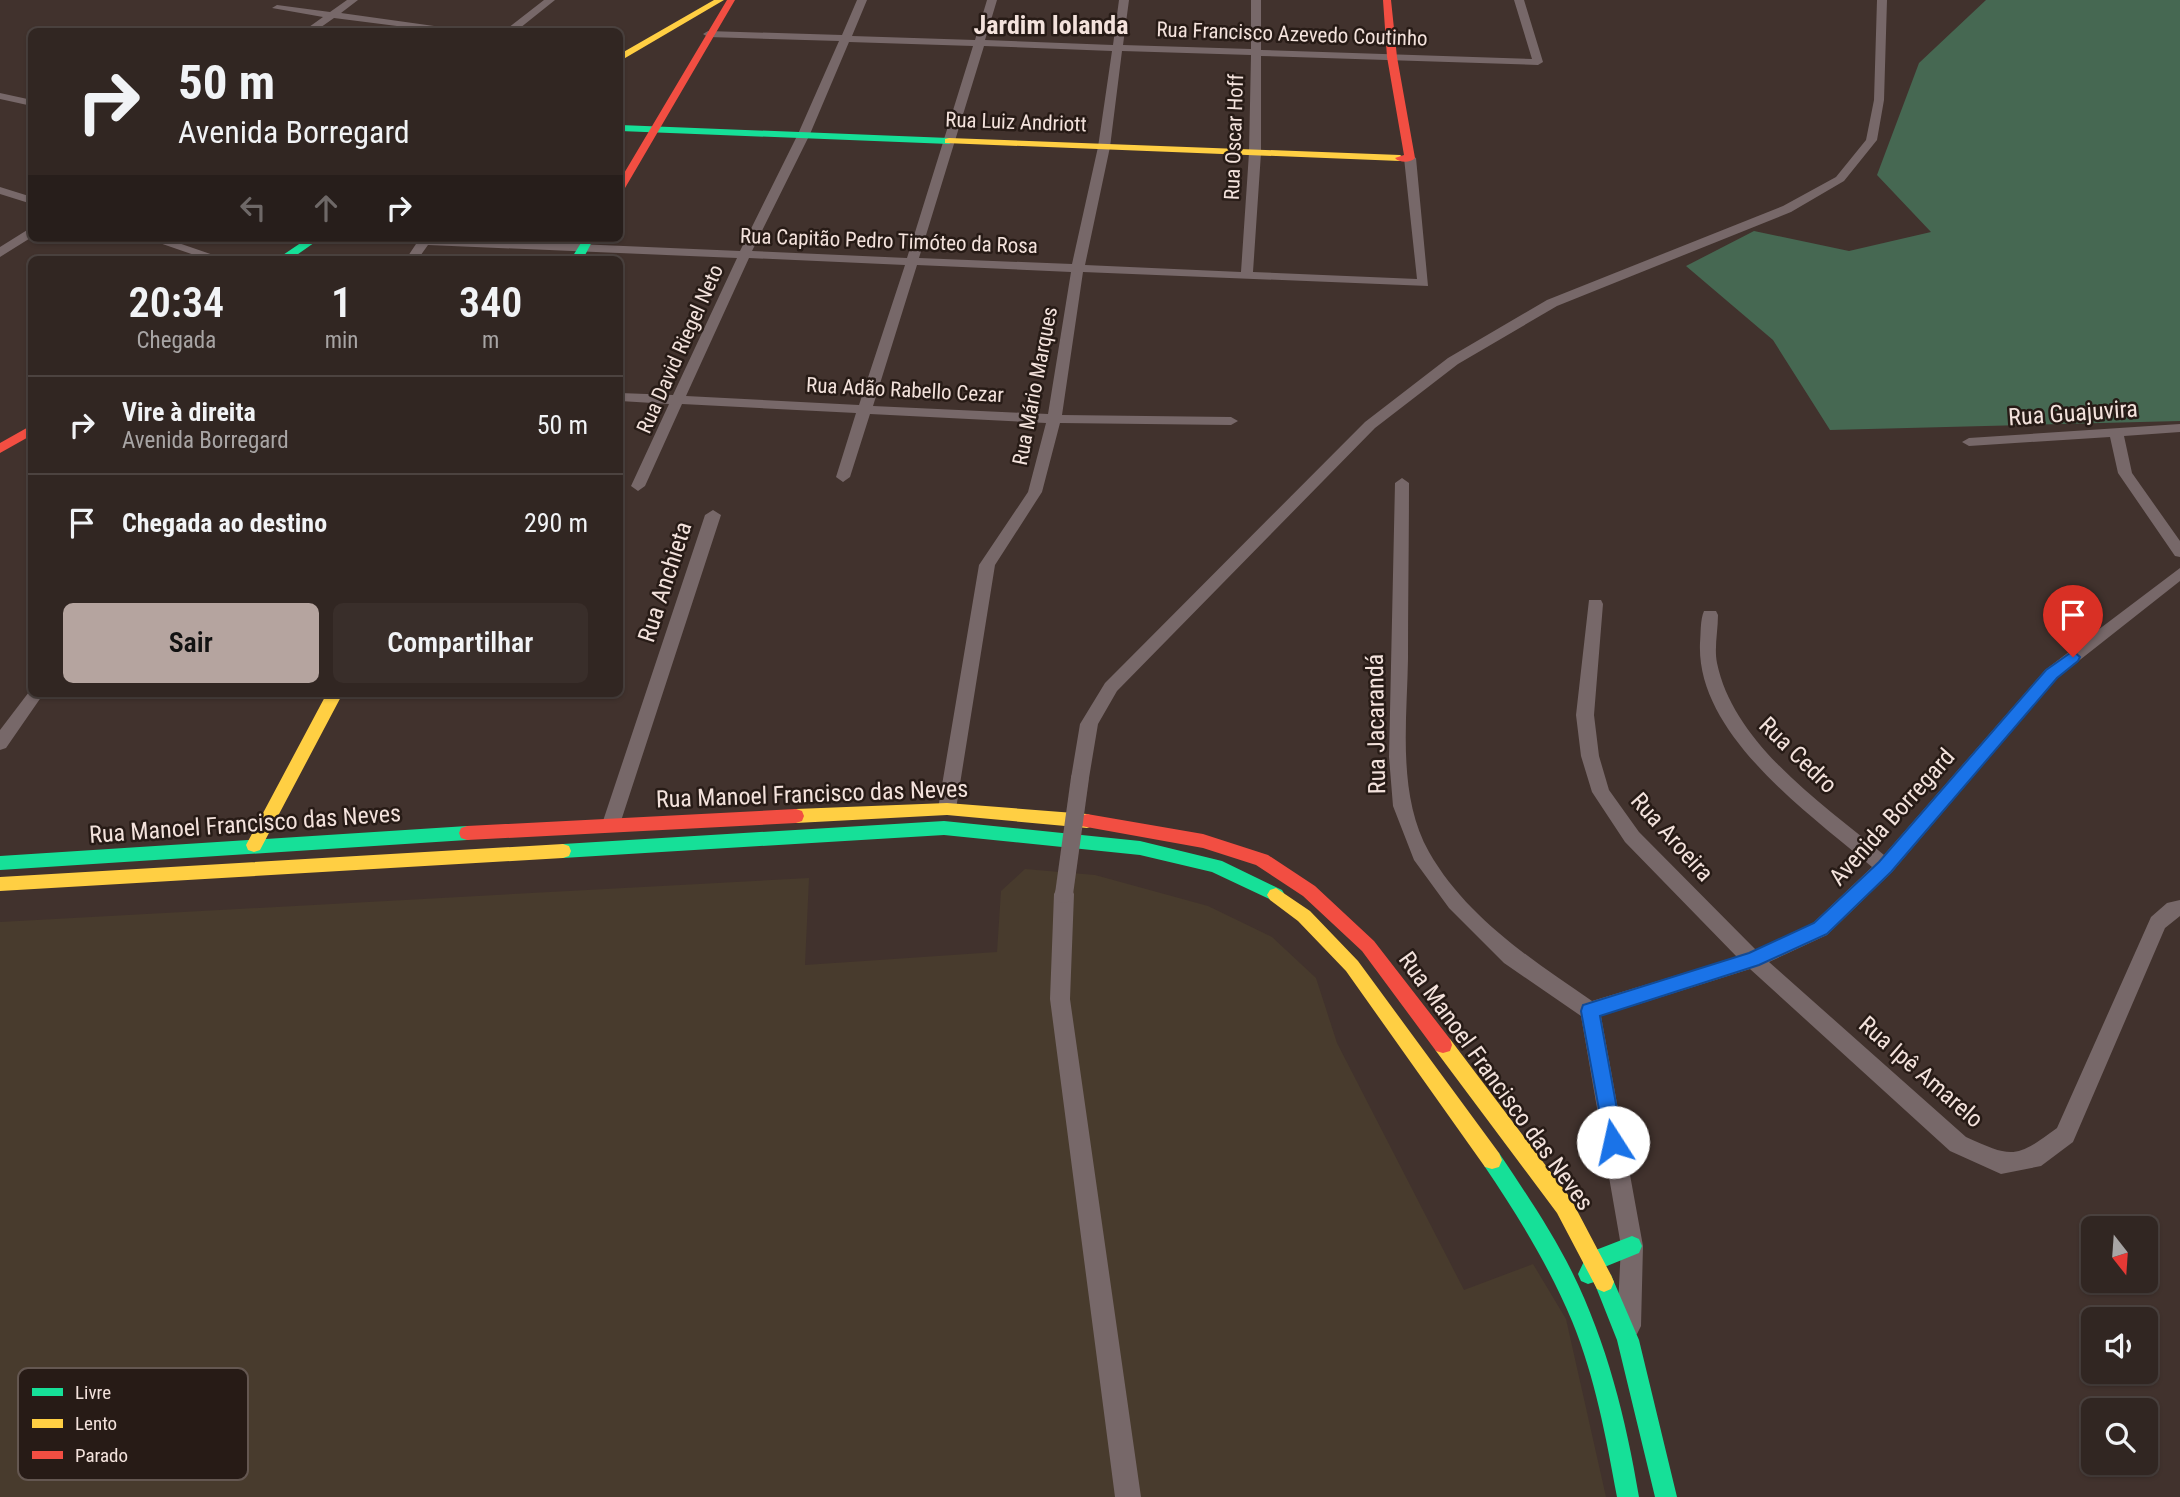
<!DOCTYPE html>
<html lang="pt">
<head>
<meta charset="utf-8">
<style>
  :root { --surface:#312622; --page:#392e2a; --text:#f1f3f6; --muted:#a8a5a5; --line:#4c4340; --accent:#b5a49f }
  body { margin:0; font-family:"Roboto Condensed",sans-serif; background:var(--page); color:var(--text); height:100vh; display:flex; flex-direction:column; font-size:26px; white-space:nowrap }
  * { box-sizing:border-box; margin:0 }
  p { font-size:23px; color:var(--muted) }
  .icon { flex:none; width:38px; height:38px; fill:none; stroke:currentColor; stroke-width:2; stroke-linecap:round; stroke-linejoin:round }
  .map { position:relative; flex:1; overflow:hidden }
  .drawer { position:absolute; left:28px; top:256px; width:595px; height:441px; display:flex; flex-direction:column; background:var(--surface); border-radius:10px; box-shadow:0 2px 5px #0004,0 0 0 2px var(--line) }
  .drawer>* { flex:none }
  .banner { position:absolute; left:28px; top:28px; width:595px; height:214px; border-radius:10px; box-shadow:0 2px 5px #0004,0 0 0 2px var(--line); background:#312622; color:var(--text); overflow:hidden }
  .needle { width:46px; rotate:163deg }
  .tools { position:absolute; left:2081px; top:1216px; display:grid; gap:14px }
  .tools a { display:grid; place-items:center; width:77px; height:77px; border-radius:10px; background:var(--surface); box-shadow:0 2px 5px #0004,0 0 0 2px var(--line); font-size:35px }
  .pin { position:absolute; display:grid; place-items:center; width:60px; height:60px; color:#fff; margin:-72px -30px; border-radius:50% 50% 50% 0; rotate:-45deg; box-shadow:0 0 7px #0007 }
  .pin .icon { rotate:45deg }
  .me { position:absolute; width:77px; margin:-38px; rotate:350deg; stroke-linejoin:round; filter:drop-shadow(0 0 5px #0008) }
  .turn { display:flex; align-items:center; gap:24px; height:147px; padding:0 35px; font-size:32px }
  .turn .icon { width:91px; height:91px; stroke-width:2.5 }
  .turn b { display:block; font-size:49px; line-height:60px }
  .lanes { display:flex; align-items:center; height:66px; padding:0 35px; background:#0003; justify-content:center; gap:35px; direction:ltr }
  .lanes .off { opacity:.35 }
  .eta { display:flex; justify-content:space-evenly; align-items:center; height:119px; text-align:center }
  .eta b { font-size:42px; font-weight:600; line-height:49px }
  .button { display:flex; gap:14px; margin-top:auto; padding:14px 35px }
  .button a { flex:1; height:80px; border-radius:10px; background:var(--accent); color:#111; font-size:28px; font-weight:600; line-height:80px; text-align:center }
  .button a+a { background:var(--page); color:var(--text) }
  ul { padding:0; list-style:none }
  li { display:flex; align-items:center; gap:21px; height:98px; padding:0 35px; border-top:2px solid var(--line) }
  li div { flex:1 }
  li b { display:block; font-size:26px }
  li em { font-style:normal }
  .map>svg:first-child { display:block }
</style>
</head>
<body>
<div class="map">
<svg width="2180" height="1497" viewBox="0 0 2180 1497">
  <rect width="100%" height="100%" fill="#41322d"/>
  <path fill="#483b2d" d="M1025 869 1095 875 1208 906 1272 937 1316 978 1337 1043 1464 1290 1533 1264 1566 1319 1606 1497H0V922L809 878 805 965 997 952 1001 891Z"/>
  <path fill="#466852" d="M1986 0H2180V421L1830 430 1773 340 1686 266 1754 231 1849 251 1931 232 1877 175 1919 63Z"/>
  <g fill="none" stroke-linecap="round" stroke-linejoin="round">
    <path fill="#776869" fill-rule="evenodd" d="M347 0H358L341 13 477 32H444L334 18 314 32H302L323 17 272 8 277 5 330 12Z
      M544 0H555L515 32H503Z
      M857 0H867L852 36 975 40 987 0H997L985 40 1113 45 1119 0H1129L1123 45 1251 49V0H1261V50L1532 59 1514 0H1524L1543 62 1538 65 1261 56V153L1253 272 1417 279 1404 158 1410 155 1416 158 1428 286 1083 272 1062 415 1231 417 1238 421 1231 425 1060 423 1042 492 995 565 956 809 953 814H941L938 809 979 565 1028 492 1046 423 870 414 850 477 843 482 836 477 856 413 682 404 645 486 638 491 631 486 669 404 620 401V393L673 395 737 258 428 245 418 259H406L416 244 353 242 347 238H440L740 251 798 134 839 41 708 37 703 34 708 31 842 35ZM849 42 973 46 907 258 752 251 810 134ZM984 46 1112 51 1098 147 1072 264 919 258ZM1122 51 1251 55 1249 153 1241 272 1085 265 1110 147ZM749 258 905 265 859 405 686 396ZM917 265 1071 272 1048 414 873 406Z
      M1877 0H1887L1884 100 1877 140 1844 181 1791 212 1557 306 1458 364 1375 428 1117 691 1098 724 1089 778 1086 783H1074L1071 778 1080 724 1105 683 1365 422 1448 358 1547 300 1783 206 1836 177 1866 140 1874 100Z
      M0 93 32 100V106L0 99Z
      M0 187 32 197V204L0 194Z
      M32 227V237L0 257V247Z
      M145 238H164L225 259H206Z
      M2180 424V432L2124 436 2132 473 2180 541V557L2175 556 2118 473 2110 437 1969 446 1962 442 1969 438Z
      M1402 478 1409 483C1409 542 1408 600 1408 659 1407 721 1397 795 1429 852 1466 917 1532 960 1592 1001L1737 957 1625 842 1592 792 1581 756 1576 715 1589 600H1601L1603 604 1594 715 1599 756 1609 790 1639 832 1756 950 1813 923 1872 867C1810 814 1696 735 1700 643 1701 633 1700 620 1704 611H1716L1718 615C1718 631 1714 648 1717 663 1734 745 1824 805 1884 855L2045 670 2180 568V581L2057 678 1892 872 1827 935 1769 962 1966 1137C2013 1158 2015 1159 2057 1128L2151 917 2167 903 2180 900V916L2165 928 2073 1142 2041 1166 2001 1174 1950 1151 1750 969 1601 1016 1643 1246 1641 1326 1637 1334 1629 1338 1621 1334 1617 1326 1621 1246 1581 1016 1504 963 1449 908 1414 860 1393 806 1389 757 1395 483Z
      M713 510 721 515 620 824 617 829H605L602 824 705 515Z
      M32 688V693H44L6 748 0 750V730Z
      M1064 886 1071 888 1074 894 1070 999 1141 1497H1115L1050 999 1054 894 1057 888Z"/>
    <path fill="#16e098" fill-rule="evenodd" d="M620 125 949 138 954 141 949 144 620 131Z
      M308 238H321L291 259H277Z
      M584 238H594L583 259H571Z
      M944 821 1140 841 1222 861 1282 890 1285 895 1282 900 1276 902 1212 872 1140 855 944 835 563 858 557 856 555 851 557 846 563 844Z
      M467 826 473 828 475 833 473 838 467 840 0 870V856Z
      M1492 1151 1499 1153C1525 1192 1551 1230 1572 1272 1607 1343 1626 1419 1639 1497H1617C1606 1437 1595 1377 1572 1321 1549 1266 1518 1216 1485 1167L1482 1160 1485 1153Z
      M1632 1236 1639 1239 1642 1246 1639 1253 1602 1268 1599 1274 1604 1272 1611 1275 1639 1340 1677 1497H1655L1617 1340 1594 1282 1588 1284 1581 1281 1578 1274 1588 1253Z"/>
    <path fill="#ffcf43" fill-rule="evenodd" d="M714 0H724L620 61V54Z
      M949 138 1400 155 1405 158 1400 161 945 143V139Z
      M327 693H343L260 850 254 852 248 850 246 845Z
      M947 803 1087 814 1093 816 1095 821 1093 826 1087 828 947 815 796 823 790 821 788 816 790 811 796 809Z
      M563 844 569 846 571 851 569 856 563 858 0 891V877Z
      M1276 888 1310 911 1358 961 1499 1153 1502 1160 1499 1167 1492 1169 1485 1167 1346 971 1298 921 1270 900 1267 895 1270 890Z
      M1443 1037 1450 1039 1571 1199 1611 1275 1614 1282 1611 1289 1604 1292 1597 1289 1557 1213 1436 1051 1434 1045 1436 1039Z"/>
    <path fill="#f24e42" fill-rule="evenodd" d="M727 0H735L625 188 620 191V180Z
      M1383 0H1391L1397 57 1415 158C1411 163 1399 163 1395 158L1404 155 1387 57Z
      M32 425V435L0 453V443Z
      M796 809 802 811 804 816 802 821 796 823 467 840 461 838 459 833 461 828 467 826Z
      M1087 814 1203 834 1268 855 1315 886 1374 941 1450 1039 1452 1045 1450 1051 1443 1053 1436 1051 1362 951 1303 896 1256 865 1203 848 1081 826 1079 821 1081 816Z"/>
    <path stroke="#776869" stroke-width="18" d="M1064 894 1080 778"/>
  </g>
  <path fill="#1a73e8" stroke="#114b97" stroke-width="2" d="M2073 651 2080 657 2078 661 2057 678 1891 872 1827 934 1759 965 1600 1016 1623 1142 1620 1148 1613 1151 1606 1148 1581 1011 1583 1005 1749 953 1814 923 1879 862 2046 670Z"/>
  <g text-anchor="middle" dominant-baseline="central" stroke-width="5" stroke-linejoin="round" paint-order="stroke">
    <g font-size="21" fill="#f3e2dc" stroke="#271b16">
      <text transform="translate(1292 34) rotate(2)">Rua Francisco Azevedo Coutinho</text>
      <text transform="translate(1016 122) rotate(2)">Rua Luiz Andriott</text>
      <text transform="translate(1234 137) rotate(-88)">Rua Oscar Hoff</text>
      <text transform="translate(889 241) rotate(2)">Rua Capitão Pedro Timóteo da Rosa</text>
      <text transform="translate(680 349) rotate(-66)">Rua David Riegel Neto</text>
      <text transform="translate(1035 386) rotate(-79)">Rua Mário Marques</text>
      <text transform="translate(905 390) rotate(3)">Rua Adão Rabello Cezar</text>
    </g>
    <g font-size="24" fill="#f3e2dc" stroke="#271b16">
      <text transform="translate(2073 413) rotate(-4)">Rua Guajuvira</text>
      <text transform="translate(665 582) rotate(-72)">Rua Anchieta</text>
      <text transform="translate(1376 724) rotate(-91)">Rua Jacarandá</text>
      <text transform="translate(1798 755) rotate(44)">Rua Cedro</text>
      <text transform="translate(812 794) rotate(-2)">Rua Manoel Francisco das Neves</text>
      <text transform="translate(1892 817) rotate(-48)">Avenida Borregard</text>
      <text transform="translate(245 824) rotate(-4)">Rua Manoel Francisco das Neves</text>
      <text transform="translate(1672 837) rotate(48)">Rua Aroeira</text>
      <text transform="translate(1921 1072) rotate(41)">Rua Ipê Amarelo</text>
      <text transform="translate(1496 1081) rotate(54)">Rua Manoel Francisco das Neves</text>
    </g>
    <g font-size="26" font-weight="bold" fill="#f3e2dc" stroke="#271b16">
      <text x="1051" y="25">Jardim Iolanda</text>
    </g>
  </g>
  <rect x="18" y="1368" width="230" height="112" rx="10" fill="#271b16" stroke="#645751" stroke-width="2"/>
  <rect x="32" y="1388" width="31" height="8" fill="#16e098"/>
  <rect x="32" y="1419" width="31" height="9" fill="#ffcf43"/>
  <rect x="32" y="1451" width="31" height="8" fill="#f24e42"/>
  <g font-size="19" fill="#f3e2dc">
    <text x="75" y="1399">Livre</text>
    <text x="75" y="1430">Lento</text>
    <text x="75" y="1462">Parado</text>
  </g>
</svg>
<div class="tools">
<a><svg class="needle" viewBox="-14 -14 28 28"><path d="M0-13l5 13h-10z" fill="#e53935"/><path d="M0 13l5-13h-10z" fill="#a8a5a5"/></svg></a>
<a><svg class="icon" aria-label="sound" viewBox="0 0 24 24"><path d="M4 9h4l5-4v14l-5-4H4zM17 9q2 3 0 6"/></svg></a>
<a><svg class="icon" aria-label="search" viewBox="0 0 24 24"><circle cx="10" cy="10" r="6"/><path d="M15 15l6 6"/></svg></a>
</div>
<div class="pin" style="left:2073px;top:657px;background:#d93025"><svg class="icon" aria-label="arrive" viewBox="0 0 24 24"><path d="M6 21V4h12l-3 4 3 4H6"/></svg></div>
<svg class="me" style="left:1613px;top:1142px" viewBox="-20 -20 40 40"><circle r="19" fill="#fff"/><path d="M0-13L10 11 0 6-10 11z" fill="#1a73e8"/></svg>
<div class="banner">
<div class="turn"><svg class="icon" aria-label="right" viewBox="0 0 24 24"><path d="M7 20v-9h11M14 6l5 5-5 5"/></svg><div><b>50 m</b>Avenida Borregard</div></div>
<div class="lanes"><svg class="icon off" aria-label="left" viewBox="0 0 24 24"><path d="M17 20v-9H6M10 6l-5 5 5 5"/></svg><svg class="icon off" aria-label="ahead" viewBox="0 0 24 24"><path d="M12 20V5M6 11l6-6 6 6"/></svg><svg class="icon" aria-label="right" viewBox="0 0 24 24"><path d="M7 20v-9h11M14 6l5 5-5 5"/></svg></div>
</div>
<section class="drawer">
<div class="eta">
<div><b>20:34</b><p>Chegada</p></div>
<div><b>1</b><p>min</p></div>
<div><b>340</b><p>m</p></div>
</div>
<ul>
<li><svg class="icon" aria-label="right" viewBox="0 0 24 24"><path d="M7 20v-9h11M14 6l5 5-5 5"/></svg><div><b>Vire à direita</b><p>Avenida Borregard</p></div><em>50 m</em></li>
<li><svg class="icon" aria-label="arrive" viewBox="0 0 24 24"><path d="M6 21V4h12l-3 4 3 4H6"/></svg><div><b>Chegada ao destino</b></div><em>290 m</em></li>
</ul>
<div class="button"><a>Sair</a><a>Compartilhar</a></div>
</section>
</div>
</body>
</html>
